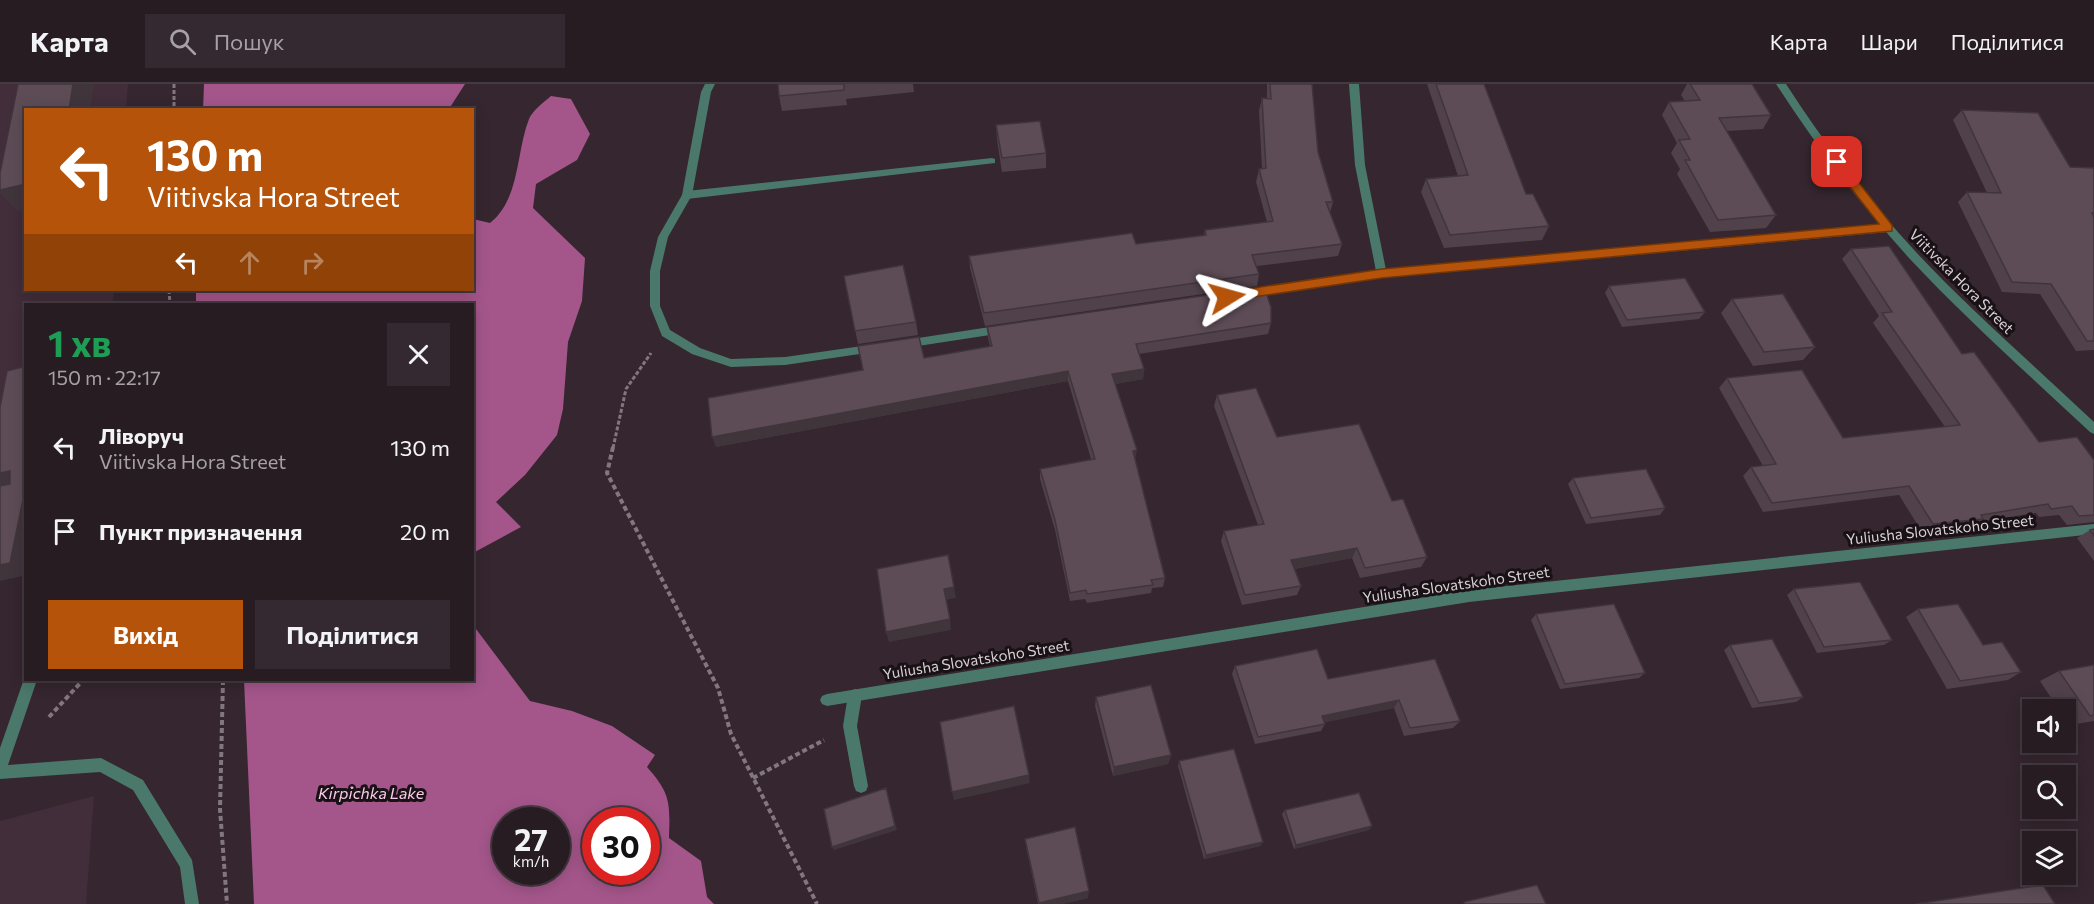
<!DOCTYPE html>
<html lang="uk">
<head>
<meta charset="utf-8">
<style>
  :root { --surface:#281c23; --page:#342930; --text:#f1f3f6; --muted:#a5a1a6; --line:#443a41; --accent:#b45309 }
  body { margin:0; font-family:Commissioner,sans-serif; background:var(--page); color:var(--text); height:100vh; display:flex; flex-direction:column; font-size:22px; white-space:nowrap }
  * { box-sizing:border-box; margin:0 }
  p { font-size:20px; color:var(--muted) }
  .icon { flex:none; width:33px; height:33px; fill:none; stroke:currentColor; stroke-width:2; stroke-linecap:round; stroke-linejoin:round }
  .map { position:relative; flex:1; overflow:hidden }
  .details { position:absolute; left:24px; top:219px; width:450px; height:378px; display:flex; flex-direction:column; background:var(--surface); border-radius:0px; box-shadow:0 3px 15px #0003,0 0 0 2px var(--line) }
  .details>* { flex:none }
  .top-card { position:absolute; left:24px; top:24px; width:450px; height:183px; border-radius:0px; box-shadow:0 3px 15px #0003,0 0 0 2px var(--line); background:#b45309; color:#fff; overflow:hidden }
  .controls { position:absolute; left:2022px; top:615px; display:grid; gap:12px }
  .controls a { display:grid; place-items:center; width:54px; height:54px; border-radius:0px; background:var(--surface); box-shadow:0 3px 15px #0003,0 0 0 2px var(--line); font-size:30px }
  .speed { position:absolute; left:492px; top:723px; display:flex; gap:12px; font-size:30px; font-weight:700; text-align:center }
  .speed>* { display:grid; place-content:center; width:78px; height:78px; border-radius:50%; background:var(--surface); box-shadow:0 3px 15px #0003,0 0 0 2px var(--line); line-height:1 }
  .speed small { font-size:15px; font-weight:400 }
  .speed .limit { border:9px solid #d22; background:#fff; color:#111 }
  .pin { position:absolute; display:grid; place-items:center; width:51px; height:51px; color:#fff; margin:-26px; border-radius:12px; box-shadow:0 3px 9px #0006 }
  .me { position:absolute; width:66px; margin:-33px; rotate:82deg; stroke-linejoin:round; filter:drop-shadow(0 0 4px #0008) }
  .turn { display:flex; align-items:center; gap:21px; height:126px; padding:0 24px; font-size:27px }
  .turn .icon { width:78px; height:78px; stroke-width:2.5 }
  .turn b { display:block; font-size:42px; line-height:51px }
  .lanes { display:flex; align-items:center; height:57px; padding:0 24px; background:#0003; justify-content:center; gap:30px; direction:ltr }
  .lanes .off { opacity:.35 }
  .round { display:grid; place-items:center; flex:none; width:63px; height:63px; border-radius:0px; background:var(--page) }
  .overview { display:flex; align-items:center; justify-content:space-between; height:102px; padding:0 24px }
  h1 { font-size:36px; font-weight:700; line-height:45px; color:#1e9e55 }
  .action { display:flex; gap:12px; margin-top:auto; padding:12px 24px }
  .action a { flex:1; height:69px; border-radius:0px; background:var(--accent); color:#fff; font-size:24px; font-weight:700; line-height:69px; text-align:center }
  .action a+a { background:var(--page); color:var(--text) }
  ul { padding:0; list-style:none }
  li { display:flex; align-items:center; gap:18px; height:84px; padding:0 24px }
  li div { flex:1 }
  li b { display:block; font-size:22px }
  li em { font-style:normal }
  header { display:flex; align-items:center; gap:36px; box-sizing:border-box; height:84px; padding:0 30px; background:var(--surface); border-bottom:2px solid var(--line) }
  header strong { font-size:28px }
  nav { display:flex; gap:33px; margin-inline-start:auto; font-size:21px }
  .search { width:420px; height:54px; background:var(--page); display:flex; align-items:center; gap:15px; box-sizing:border-box; padding:0 21px; border-radius:0px; color:var(--muted); font-size:22px }
  .map>svg:first-child { display:block }
</style>
</head>
<body>
<header>
<strong>Карта</strong>
<div class="search"><svg class="icon" aria-label="search" viewBox="0 0 24 24"><circle cx="10" cy="10" r="6"/><path d="M15 15l6 6"/></svg>Пошук</div>
<nav><a>Карта</a><a>Шари</a><a>Поділитися</a></nav>
</header>
<div class="map">
<svg width="2094" height="820" viewBox="0 0 2094 820">
  <rect width="100%" height="100%" fill="#35262f"/>
  <path fill="#422d3a" d="M0 0H128L126 25 26 26V206H114L113 220H26L25 491 0 497Z
    M94 712 86 820H0V737Z"/>
  <path fill="#a4568a" fill-rule="evenodd" d="M204 0H465L449 25 203 26Z
    M551 12 571 15 590 50 577 76 536 100 533 124 585 174 582 217 568 258 563 325 557 351 525 391 496 418 521 443 473 469 472 220H196V206H472L473 135 490 139C520 116 516 68 529 35 532 27 544 18 551 12Z
    M473 541 530 617 572 627 612 642 655 671 647 683C671 710 670 719 669 754L701 777 707 813 714 820H254L244 596H472ZM506 736H556V788H506ZM596 736H646V788H596Z"/>
  <g fill="none" stroke-linecap="round" stroke-linejoin="round">
    <path stroke="#83777e" stroke-width="3" stroke-dasharray="4 2" stroke-linecap="butt" d="M174 0V26
      M169 206 170 220
      M613 364 626 305 651 269"/>
    <path stroke="#83777e" stroke-width="4" stroke-dasharray="5 3" stroke-linecap="butt" d="M613 363 607 389 718 604 731 650 817 820
      M223 596 220 725 227 820
      M49 633 83 596
      M753 694 824 656"/>
    <path fill="#4a786b" fill-rule="evenodd" d="M992 74 995 75V79L687 115 682 111 687 107Z
      M25 592 26 596H37L8 681 101 674 143 696 192 776 199 820H185L180 783 133 706 100 688 0 695V664Z
      M855 605 860 607 862 611 857 642 868 702 866 707 861 709 856 707 854 702 843 642 848 611 850 607Z"/>
    <path fill="#4a786b" fill-rule="evenodd" d="M705 0H715L711 8 692 111 668 153 660 187V222L670 246 700 264 731 275 785 273 876 260 882 264 880 267 785 281 731 283 692 270 662 252 650 222V187L658 153 682 111 701 8Z
      M1349 0H1359L1365 81 1386 186 1888 140 1893 144 1888 148 1382 194 1249 213 1245 212 1244 209 1245 206 1249 205 1376 187 1355 81Z
      M1003 241 1008 245 1003 249 905 264 899 260 905 256Z
      M2094 440V450L1469 518 827 622 822 620 820 616 822 612 827 610 1469 506Z"/>
    <path fill="#4a786b" fill-rule="evenodd" d="M1776 0H1786C1824 59 1867 115 1915 167 1971 227 2034 281 2094 338V350L2090 348C2029 291 1966 235 1909 174 1860 120 1816 62 1776 0Z"/>
  </g>
  <path fill="#50414a" d="M778 0H913L914 8 846 15 847 21 782 27 779 12Z
    M1267 0H1312L1318 68 1333 118 1330 129 1342 160 1338 172 1257 182 1259 190 1257 202 985 242 970 184 969 172 1136 160 1204 151 1205 146 1267 138 1256 98 1259 85H1262L1259 27 1262 14H1267Z
    M1427 0H1484L1526 110 1549 142 1542 156 1444 164 1421 108 1426 95 1458 92Z
    M1687 0H1752L1771 31 1763 45 1726 47 1776 131 1766 144 1710 148 1677 90 1680 85 1671 69 1677 59 1662 31 1669 18 1685 17 1681 11Z
    M1962 26 2070 83 2094 84V266L2076 267 2040 210 2002 208 1958 118 1967 108 1987 109 1953 36Z
    M996 41 1046 69V84L1002 88 997 56Z
    M1851 165 1962 270 2039 358 2094 376V438L2067 441 2059 431 2039 433 2036 429 1978 438 1972 443 1922 448 1899 411 1763 428 1743 392 1751 383 1763 382 1719 304 1727 294 1843 354 1945 343 1873 239 1879 232 1842 175Z
    M844 192 916 238 918 251 858 260Z
    M1609 202 1705 228 1699 235 1622 243 1605 209Z
    M1732 215 1815 263 1803 276 1753 282 1721 229Z
    M1271 239 1268 250 1139 270 1144 285 1143 295 1115 300 1165 494 1163 503 1152 504 1151 509 1087 519 1085 515 1070 517 1055 446 1040 395V385L1091 375 1068 297 716 363 924 274 990 262 988 254 987 243Z
    M1217 311 1277 353 1392 417 1427 473 1421 483 1360 494 1352 474 1294 485 1301 502 1297 511 1242 521 1221 457 1224 447 1258 441 1214 322Z
    M1573 394 1665 424 1660 431 1586 440 1568 400Z
    M2094 445V477L2077 454 2090 446Z
    M1794 505 1892 556 1884 561 1817 569 1787 511Z
    M1918 525 1983 561 2021 588 2008 596 1947 605 1906 533Z
    M1536 530 1645 589 1639 594 1560 605 1531 536Z
    M1730 561 1803 613 1796 618 1752 624 1724 566Z
    M1435 575 1460 637 1453 644 1404 652 1394 624 1325 638V640L1321 647 1255 660 1232 590 1235 582 1328 595Z
    M2094 581V637L2070 641 2066 635V626H2059L2040 597 2059 587Z
    M1096 613 1171 671 1168 680 1113 692 1095 622Z
    M1179 677 1263 758 1260 762 1204 775 1178 682Z
    M1285 726 1372 742 1369 746 1294 765 1282 730Z
    M1025 755 1088 814 1062 820H1038L1026 762Z"/>
  <path fill="#41353c" d="M73 0H94L90 26H69Z
    M26 100V125L17 127 0 110V106Z
    M1144 285 1143 295 1111 301 1112 290Z
    M1068 287V297L716 363 712 353Z
    M1137 366 1135 376 1133 367Z
    M10 387 26 398 0 404V389Z
    M26 401V491L0 497V481Z
    M1357 464 1352 474 1288 486 1291 476Z
    M954 503 956 514 945 516 944 505Z
    M950 535 951 546 889 558 886 548Z
    M1399 616 1394 624 1318 640 1322 632Z
    M1171 671 1168 680 1113 692 1114 683Z
    M1029 691 1030 699 954 716 952 708Z
    M886 704 897 746 834 766 832 763Z
    M1372 742 1369 746 1294 765 1296 761Z
    M1263 758 1260 762 1204 775 1206 771Z
    M1089 807 1088 814 1062 820H1039Z"/>
  <path fill="#5d4c56" stroke="#41353c" stroke-width="1.5" d="M18 0H73L69 26H26V100L0 106V89Z
    M778 0H845H844V6L779 12Z
    M1270 0H1312L1318 68 1333 118H1326L1342 160 1252 171 1259 190 984 229 969 172 1132 149 1136 160 1206 151 1205 146 1273 137 1259 85 1266 84 1262 14 1271 15Z
    M1436 0H1484L1526 110H1533L1549 142 1450 151 1426 95 1468 91Z
    M1690 0H1752L1771 31 1719 34 1776 131 1718 136 1685 76H1690L1679 56 1690 55 1669 18 1700 16Z
    M1962 26 2038 29 2070 83 2094 84V129H2092L2094 133V257H2087L2051 200 2012 198 1967 108 2001 109Z
    M1040 37 1046 69 1002 74 996 41Z
    M1889 162 1962 270 1974 268 2039 358 2077 353 2094 376V431L2079 432 2072 422 2051 425 2048 420 1981 431 1983 435 1933 440 1909 402 1772 419 1751 383 1776 380 1727 294 1802 286 1843 354 1960 341 1882 229 1892 228 1851 165Z
    M903 181 916 238 855 247 844 192Z
    M1685 194 1705 228 1627 236 1609 202Z
    M1264 203 1271 223V239L1136 260 1144 285 1112 290 1137 366 1133 367 1165 494 1151 496 1153 501 1087 510 1086 506 1070 509 1055 436 1040 385 1095 375 1068 287 712 353 708 314 863 286 858 262 919 253 924 274 992 262 987 243Z
    M1783 210 1815 263 1764 268 1732 215Z
    M26 282V401L10 479 0 481V402L10 400V387L0 389V323L7 287Z
    M1256 304 1277 353 1359 340 1392 417 1403 415 1427 473 1365 484 1357 464 1291 476 1301 502 1245 511 1224 447 1264 440 1217 311Z
    M1646 385 1665 424 1591 434 1573 394Z
    M2094 445V452L2090 446Z
    M948 471 954 503 944 505 950 535 886 548 877 485Z
    M1860 498 1892 556 1824 563 1794 505Z
    M1614 520 1645 589 1565 600 1536 530Z
    M1958 520 1983 561 2002 558 2021 588 1960 597 1918 525Z
    M1772 555 1803 613 1759 619 1730 561Z
    M1317 565 1328 595 1435 575 1460 637 1410 644 1399 616 1322 632 1325 640 1258 653 1235 582Z
    M2094 581V631L2090 632 2059 587Z
    M1151 601 1171 671 1114 683 1096 613Z
    M1014 622 1029 691 952 708 940 638Z
    M1234 665 1263 758 1206 771 1179 677Z
    M886 704 895 742 832 763 824 725Z
    M1359 709 1372 742 1296 761 1285 726Z
    M1075 743 1089 807 1039 819 1025 755Z
    M1537 801 1546 820H1465L1464 818Z
    M2043 801 2055 820H1916Z"/>
  <path fill="#b45309" stroke="#753606" stroke-width="1.5" d="M1837 75 1841 76 1892 141V147L1382 194 1227 217 1221 213 1227 208 1382 185 1879 140 1833 81 1831 78Z"/>
  <g text-anchor="middle" dominant-baseline="central" stroke-width="6" stroke-linejoin="round" paint-order="stroke">
    <g font-size="15" fill="#d9cfd4" stroke="#181116">
      <text transform="translate(1962 197) rotate(45)">Viitivska Hora Street</text>
      <text transform="translate(1940 445) rotate(-6)">Yuliusha Slovatskoho Street</text>
      <text transform="translate(1456 500) rotate(-8)">Yuliusha Slovatskoho Street</text>
      <text transform="translate(976 575) rotate(-9)">Yuliusha Slovatskoho Street</text>
    </g>
    <g font-size="16" font-style="italic" fill="#f8cce7" stroke="#181116">
      <text x="371" y="708">Kirpichka Lake</text>
    </g>
  </g>
</svg>
<div class="controls">
<a><svg class="icon" aria-label="sound" viewBox="0 0 24 24"><path d="M4 9h4l5-4v14l-5-4H4zM17 9q2 3 0 6"/></svg></a>
<a><svg class="icon" aria-label="search" viewBox="0 0 24 24"><circle cx="10" cy="10" r="6"/><path d="M15 15l6 6"/></svg></a>
<a><svg class="icon" aria-label="layers" viewBox="0 0 24 24"><path d="M12 4l9 5-9 5-9-5zM3 14l9 5 9-5"/></svg></a>
</div>
<div class="speed"><div>27<small>km/h</small></div><div class="limit">30</div></div>
<div class="pin" style="left:1837px;top:78px;background:#d93025"><svg class="icon" aria-label="arrive" viewBox="0 0 24 24"><path d="M6 21V4h12l-3 4 3 4H6"/></svg></div>
<svg class="me" style="left:1227px;top:213px" viewBox="-20 -20 40 40"><path d="M0-17L14 15 0 8-14 15z" fill="#b45309" stroke="#fff" stroke-width="4"/></svg>
<div class="top-card">
<div class="turn"><svg class="icon" aria-label="left" viewBox="0 0 24 24"><path d="M17 20v-9H6M10 6l-5 5 5 5"/></svg><div><b>130 m</b>Viitivska Hora Street</div></div>
<div class="lanes"><svg class="icon" aria-label="left" viewBox="0 0 24 24"><path d="M17 20v-9H6M10 6l-5 5 5 5"/></svg><svg class="icon off" aria-label="ahead" viewBox="0 0 24 24"><path d="M12 20V5M6 11l6-6 6 6"/></svg><svg class="icon off" aria-label="right" viewBox="0 0 24 24"><path d="M7 20v-9h11M14 6l5 5-5 5"/></svg></div>
</div>
<section class="details">
<div class="overview"><div><h1>1 хв</h1><p>150 m · 22:17</p></div><a class="round"><svg class="icon" aria-label="close" viewBox="0 0 24 24"><path d="M6 6l12 12M18 6L6 18"/></svg></a></div>
<ul>
<li><svg class="icon" aria-label="left" viewBox="0 0 24 24"><path d="M17 20v-9H6M10 6l-5 5 5 5"/></svg><div><b>Ліворуч</b><p>Viitivska Hora Street</p></div><em>130 m</em></li>
<li><svg class="icon" aria-label="arrive" viewBox="0 0 24 24"><path d="M6 21V4h12l-3 4 3 4H6"/></svg><div><b>Пункт призначення</b></div><em>20 m</em></li>
</ul>
<div class="action"><a>Вихід</a><a>Поділитися</a></div>
</section>
</div>
</body>
</html>
